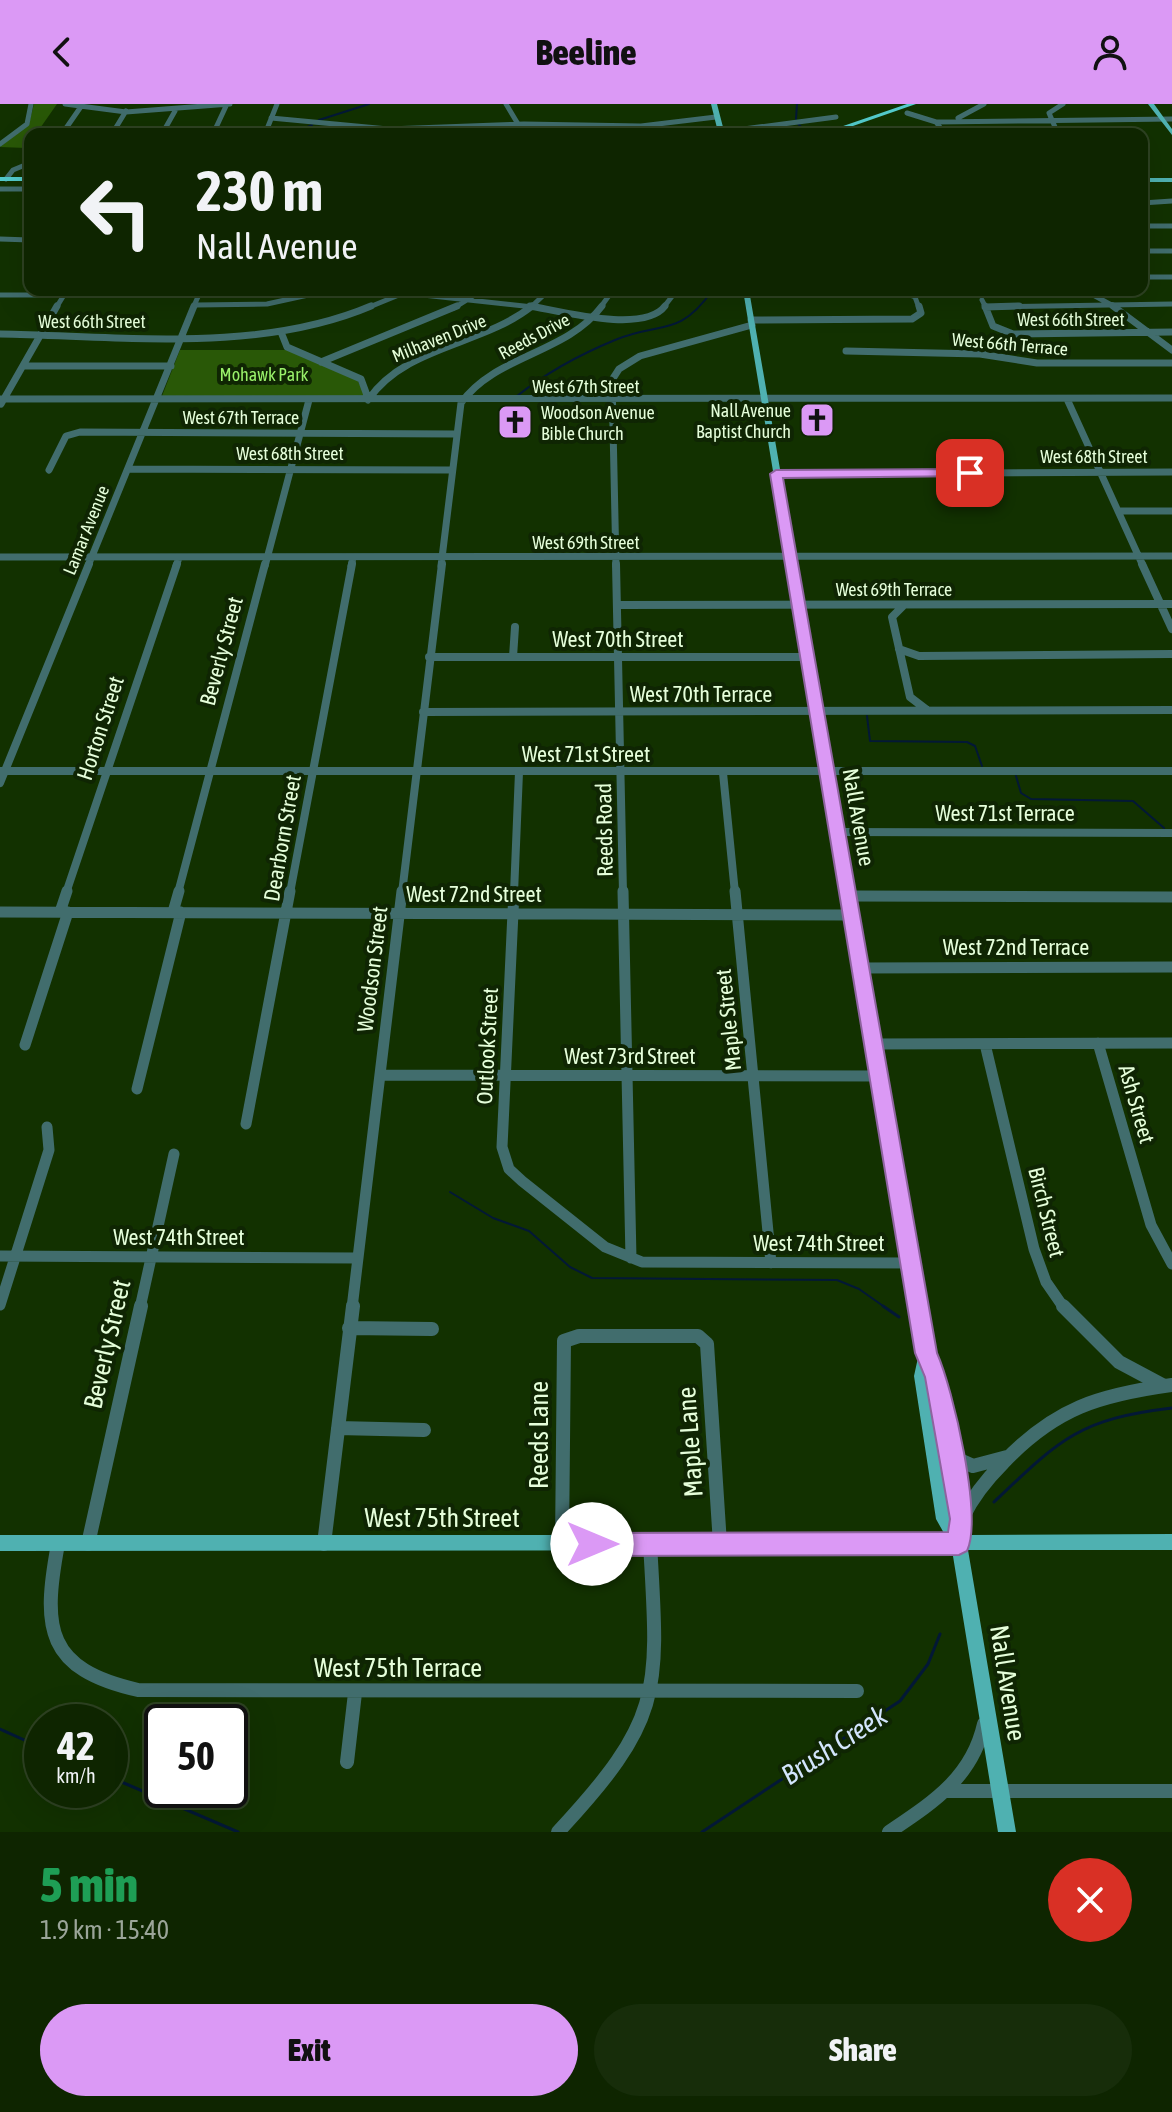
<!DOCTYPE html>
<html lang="en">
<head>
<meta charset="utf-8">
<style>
  :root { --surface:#0e2500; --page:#172d0a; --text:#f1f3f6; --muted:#9ba599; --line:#2e4222; --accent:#db99f5 }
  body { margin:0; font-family:"Asap Condensed",sans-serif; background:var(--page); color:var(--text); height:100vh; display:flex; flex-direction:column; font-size:30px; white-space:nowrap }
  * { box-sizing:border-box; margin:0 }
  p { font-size:26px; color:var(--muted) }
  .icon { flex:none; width:44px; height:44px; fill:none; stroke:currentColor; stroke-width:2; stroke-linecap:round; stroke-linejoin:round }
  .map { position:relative; height:1728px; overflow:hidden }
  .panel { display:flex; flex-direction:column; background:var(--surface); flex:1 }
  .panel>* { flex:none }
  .guide { position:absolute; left:24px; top:24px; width:1124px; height:168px; border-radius:16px; box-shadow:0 8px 32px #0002,0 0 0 2px var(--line); background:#0e2500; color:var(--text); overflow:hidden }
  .speed { position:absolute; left:24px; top:1600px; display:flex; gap:16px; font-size:40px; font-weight:700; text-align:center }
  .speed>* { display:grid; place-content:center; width:104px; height:104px; border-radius:50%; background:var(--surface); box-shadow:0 8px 32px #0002,0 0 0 2px var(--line); line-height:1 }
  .speed small { font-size:20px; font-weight:400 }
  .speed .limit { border:4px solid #111; border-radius:12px; background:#fff; color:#111 }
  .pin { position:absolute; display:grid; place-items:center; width:68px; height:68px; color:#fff; margin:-34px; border-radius:16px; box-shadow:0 4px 12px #0006 }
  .me { position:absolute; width:88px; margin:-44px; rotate:90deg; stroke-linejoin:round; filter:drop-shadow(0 0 6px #0008) }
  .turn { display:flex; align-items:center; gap:28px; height:168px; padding:0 40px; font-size:36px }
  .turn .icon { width:104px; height:104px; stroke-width:2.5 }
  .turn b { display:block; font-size:56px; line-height:68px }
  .round { display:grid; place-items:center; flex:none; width:84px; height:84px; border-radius:42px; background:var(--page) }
  .summary { display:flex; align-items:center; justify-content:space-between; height:136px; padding:0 40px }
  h1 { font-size:48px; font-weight:800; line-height:60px; color:#1e9e55 }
  .action { display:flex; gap:16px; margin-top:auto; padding:16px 40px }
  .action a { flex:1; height:92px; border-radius:48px; background:var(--accent); color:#111; font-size:32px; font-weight:800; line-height:92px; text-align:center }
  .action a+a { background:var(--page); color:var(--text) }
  header { display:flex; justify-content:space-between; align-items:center; height:104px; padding:0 40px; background:var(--accent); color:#111; font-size:36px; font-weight:800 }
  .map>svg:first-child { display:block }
</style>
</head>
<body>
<header><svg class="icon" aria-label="back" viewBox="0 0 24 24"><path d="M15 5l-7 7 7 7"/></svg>Beeline<svg class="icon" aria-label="person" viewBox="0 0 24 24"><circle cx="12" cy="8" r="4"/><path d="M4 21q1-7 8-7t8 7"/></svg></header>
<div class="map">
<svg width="1172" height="1728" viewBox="0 0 1172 1728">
  <rect width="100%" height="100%" fill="#123100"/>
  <path fill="#295807" d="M34 0H57L36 30H30L26 44 0 43 29 20Z
    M180 246H288L357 275 365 292H162Z"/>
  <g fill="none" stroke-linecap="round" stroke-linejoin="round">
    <path stroke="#031836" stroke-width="2" d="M796 15 797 0
      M319 16 369 0
      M798 20 806 27 799 30
      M291 30 312 21
      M517 292C546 269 581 250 615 236 662 217 678 234 712 187
      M867 612 870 637 967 638 975 642 982 662
      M1016 672 1021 689 1031 695 1133 697 1164 724
      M450 1088 493 1114 529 1127 570 1163 592 1174 837 1176 859 1185 886 1204"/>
    <path stroke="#031836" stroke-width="3" d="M883 1202 899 1213
      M994 1398C1060 1335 1079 1315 1172 1304
      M0 1625 42 1644
      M110 1673 238 1728
      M702 1728 900 1597 928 1560 940 1530"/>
    <path stroke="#416d6d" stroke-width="5" d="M65 0 126 8 230 0
      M506 0 524 30
      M907 9 936 18 945 30
      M271 14 388 25 524 20 641 22 716 13
      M958 14 984 0
      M936 18 1172 15
      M721 28 836 13
      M62 30 80 4
      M112 30 126 7
      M162 30 175 7
      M213 30 227 0
      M265 30 277 0
      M1058 30 1049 9 1063 0
      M0 40 27 20 31 0
      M6 75 13 66 30 59
      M0 85H30
      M1142 99 1172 97
      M1142 122H1172
      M0 135 30 136
      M1142 147H1172
      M1142 173H1172
      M377 186 542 204
      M1084 186 1117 204
      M746 189H905L915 193 919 204
      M0 191H200
      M982 196 986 204
      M196 201 267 200 331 186
      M985 203 1172 200
      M56 204 64 191
      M193 204 201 186
      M367 204 411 186
      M454 204 483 186
      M530 204 549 186
      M600 204 613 186
      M663 204 677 186"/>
    <path stroke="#416d6d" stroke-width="7" d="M530 202C560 207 644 230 665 202
      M985 202 993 222 1013 230 1172 228
      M1113 202 1172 246
      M985 203 1019 202
      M751 216 912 215 921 209 919 202
      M281 228 287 243 361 275 368 294
      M0 230C120 232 258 250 371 202
      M846 247 980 250 1037 259H1172
      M321 258 457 202
      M23 262H171
      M0 295 1172 294
      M1067 295 1143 462
      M368 296C406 241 482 242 532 202
      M1 300 57 202
      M128 365 452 366
      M49 366 66 332 80 328 456 330
      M776 370 1172 368
      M1118 407H1172
      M0 453 1172 452
      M88 462 194 202
      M176 462 179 454
      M265 462 309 296
      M351 462 353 454
      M441 462 461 299C495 251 566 250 602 202
      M616 462 612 276 619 265 640 252 752 221"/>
    <path stroke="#416d6d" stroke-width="8" d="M616 460 623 789
      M1142 460 1172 525
      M617 501 1172 500
      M903 502 892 513 910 593 927 606
      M899 545 919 552 1172 550
      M429 553H807
      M513 553 515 523
      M423 608 1172 606
      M0 667H1172
      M723 669 735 789
      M0 679 89 460
      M837 728 1172 729
      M66 789 177 460
      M178 789 265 460
      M290 789 352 460
      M402 789 442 460
      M514 789 519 668"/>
    <path stroke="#416d6d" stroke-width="11" d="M514 787 502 1043 509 1065 522 1077 605 1143 642 1158 912 1159
      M623 787 631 1154
      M735 787 771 1159
      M849 792 1172 793
      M0 808 852 811
      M60 808 67 787
      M173 808 179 787
      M861 864 1172 863
      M1098 939 1151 1121 1172 1160
      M874 940 1172 939
      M985 940 1034 1145 1046 1178 1064 1204
      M25 941 68 808
      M380 971 880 972
      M137 985 181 808
      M246 1020 290 787
      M0 1152 357 1154
      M0 1201 49 1046 47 1023
      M140 1204 174 1050
      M352 1204 402 787"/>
    <path stroke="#416d6d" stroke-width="14" d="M1063 1202 1119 1258 1164 1282
      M349 1224 432 1225
      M338 1324 424 1326
      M955 1354 973 1362 1007 1353
      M963 1413C973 1392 987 1375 1003 1359 1055 1304 1099 1291 1172 1281
      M58 1440C42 1525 46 1565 138 1586L857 1587
      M88 1440 141 1202
      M324 1440 353 1202
      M562 1440 564 1237 579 1232H698L707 1240 720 1440
      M347 1658 355 1589
      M949 1687H1172
      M558 1728C663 1615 659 1589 650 1440
      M889 1728C932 1699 972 1674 984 1620"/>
    <path fill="#4fb1b1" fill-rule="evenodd" d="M711 0H717L724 27 728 30 718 28Z
      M1148 0H1154L1172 25V31Z
      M1142 74H1172V78H1142Z
      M743 186H749L933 1249C955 1305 971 1370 968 1431L1172 1430V1446H968L1016 1728H998L952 1446 0 1447V1431H945L936 1415 914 1272 919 1249ZM932 1290 944 1343 952 1413Z"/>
    <path fill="#53cbcc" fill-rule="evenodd" d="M907 0H916L830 30H820Z
      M0 73H30V77H0Z"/>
  </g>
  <path fill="#db99f5" stroke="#8e639f" stroke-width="2" d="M970 365 975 366V372L783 374 937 1249C953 1285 983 1413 967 1447L959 1451 592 1452 583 1449 579 1440 583 1432 592 1429 948 1428 950 1415 925 1273 915 1249 770 370 776 366Z"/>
  <defs>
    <symbol id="church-square" viewBox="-11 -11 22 22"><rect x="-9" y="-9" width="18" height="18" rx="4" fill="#db99f5" stroke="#0f2503"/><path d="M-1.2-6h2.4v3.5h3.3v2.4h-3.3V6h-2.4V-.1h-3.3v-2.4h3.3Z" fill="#111"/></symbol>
  </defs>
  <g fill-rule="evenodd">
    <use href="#church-square" x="797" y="296" width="40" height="40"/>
    <use href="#church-square" x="495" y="298" width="40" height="40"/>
  </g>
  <g text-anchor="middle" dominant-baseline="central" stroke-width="8" stroke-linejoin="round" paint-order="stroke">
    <g font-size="18" fill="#e5feda" stroke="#0f2503">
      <text x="1071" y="215">West 66th Street</text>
      <text x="92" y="217">West 66th Street</text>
      <text transform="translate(534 232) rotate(-28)">Reeds Drive</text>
      <text transform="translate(439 234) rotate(-22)">Milhaven Drive</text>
      <text transform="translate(1010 240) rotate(5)">West 66th Terrace</text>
      <text x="586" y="282">West 67th Street</text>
      <text x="241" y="313">West 67th Terrace</text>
      <text x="290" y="349">West 68th Street</text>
      <text x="1094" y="352">West 68th Street</text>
      <text transform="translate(86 426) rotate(-68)">Lamar Avenue</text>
      <text x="586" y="438">West 69th Street</text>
      <text x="894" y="485">West 69th Terrace</text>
    </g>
    <g font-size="18" fill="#99f16a" stroke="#0f2503">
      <text x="264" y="270">Mohawk Park</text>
    </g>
    <g font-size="18" fill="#e5feda" stroke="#0f2503" text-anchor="end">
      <text x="791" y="306">Nall Avenue<tspan x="791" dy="21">Baptist Church</tspan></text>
      <text x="541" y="308" text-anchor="start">Woodson Avenue<tspan x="541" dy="21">Bible Church</tspan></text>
    </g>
    <g font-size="22" fill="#e5feda" stroke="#0f2503">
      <text x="618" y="535">West 70th Street</text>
      <text transform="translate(221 547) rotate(-75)">Beverly Street</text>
      <text x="701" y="590">West 70th Terrace</text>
      <text transform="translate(100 624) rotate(-72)">Horton Street</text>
      <text x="586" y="650">West 71st Street</text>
      <text x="1005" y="709">West 71st Terrace</text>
      <text transform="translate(859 713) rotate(80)">Nall Avenue</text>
      <text transform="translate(604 726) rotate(-91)">Reeds Road</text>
      <text transform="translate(282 734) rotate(-80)">Dearborn Street</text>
      <text x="474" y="790">West 72nd Street</text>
      <text x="1016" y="843">West 72nd Terrace</text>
      <text transform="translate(372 865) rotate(-83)">Woodson Street</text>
      <text transform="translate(728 916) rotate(-96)">Maple Street</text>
      <text transform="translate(487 942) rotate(-87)">Outlook Street</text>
      <text x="630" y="952">West 73rd Street</text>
      <text transform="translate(1137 1000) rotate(74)">Ash Street</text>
      <text transform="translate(1047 1108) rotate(76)">Birch Street</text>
      <text x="179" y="1133">West 74th Street</text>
      <text x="819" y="1139">West 74th Street</text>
    </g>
    <g font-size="26" fill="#e5feda" stroke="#0f2503">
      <text transform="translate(107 1240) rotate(-77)">Beverly Street</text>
      <text transform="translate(539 1331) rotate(-90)">Reeds Lane</text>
      <text transform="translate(690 1338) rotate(-94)">Maple Lane</text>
      <text x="442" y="1414">West 75th Street</text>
      <text x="398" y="1564">West 75th Terrace</text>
      <text transform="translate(1008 1579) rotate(81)">Nall Avenue</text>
    </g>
    <g font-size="28" font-style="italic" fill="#d3e5fd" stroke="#0f2503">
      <text transform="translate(834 1641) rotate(-33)">Brush Creek</text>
    </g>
  </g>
</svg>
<div class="speed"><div>42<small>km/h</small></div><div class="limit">50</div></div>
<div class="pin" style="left:970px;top:369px;background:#d93025"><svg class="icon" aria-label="arrive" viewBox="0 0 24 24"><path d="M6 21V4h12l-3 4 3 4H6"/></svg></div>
<svg class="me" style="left:592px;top:1440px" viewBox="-20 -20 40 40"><circle r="19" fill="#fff"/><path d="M0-13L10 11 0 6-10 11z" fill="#db99f5"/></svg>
<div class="guide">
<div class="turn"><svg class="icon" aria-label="left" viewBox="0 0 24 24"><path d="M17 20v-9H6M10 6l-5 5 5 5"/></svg><div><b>230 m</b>Nall Avenue</div></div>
</div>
</div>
<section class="panel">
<div class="summary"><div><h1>5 min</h1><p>1.9 km · 15:40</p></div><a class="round" style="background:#d93025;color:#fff"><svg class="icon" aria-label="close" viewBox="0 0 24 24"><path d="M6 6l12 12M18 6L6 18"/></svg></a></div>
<div class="action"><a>Exit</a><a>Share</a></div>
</section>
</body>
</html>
